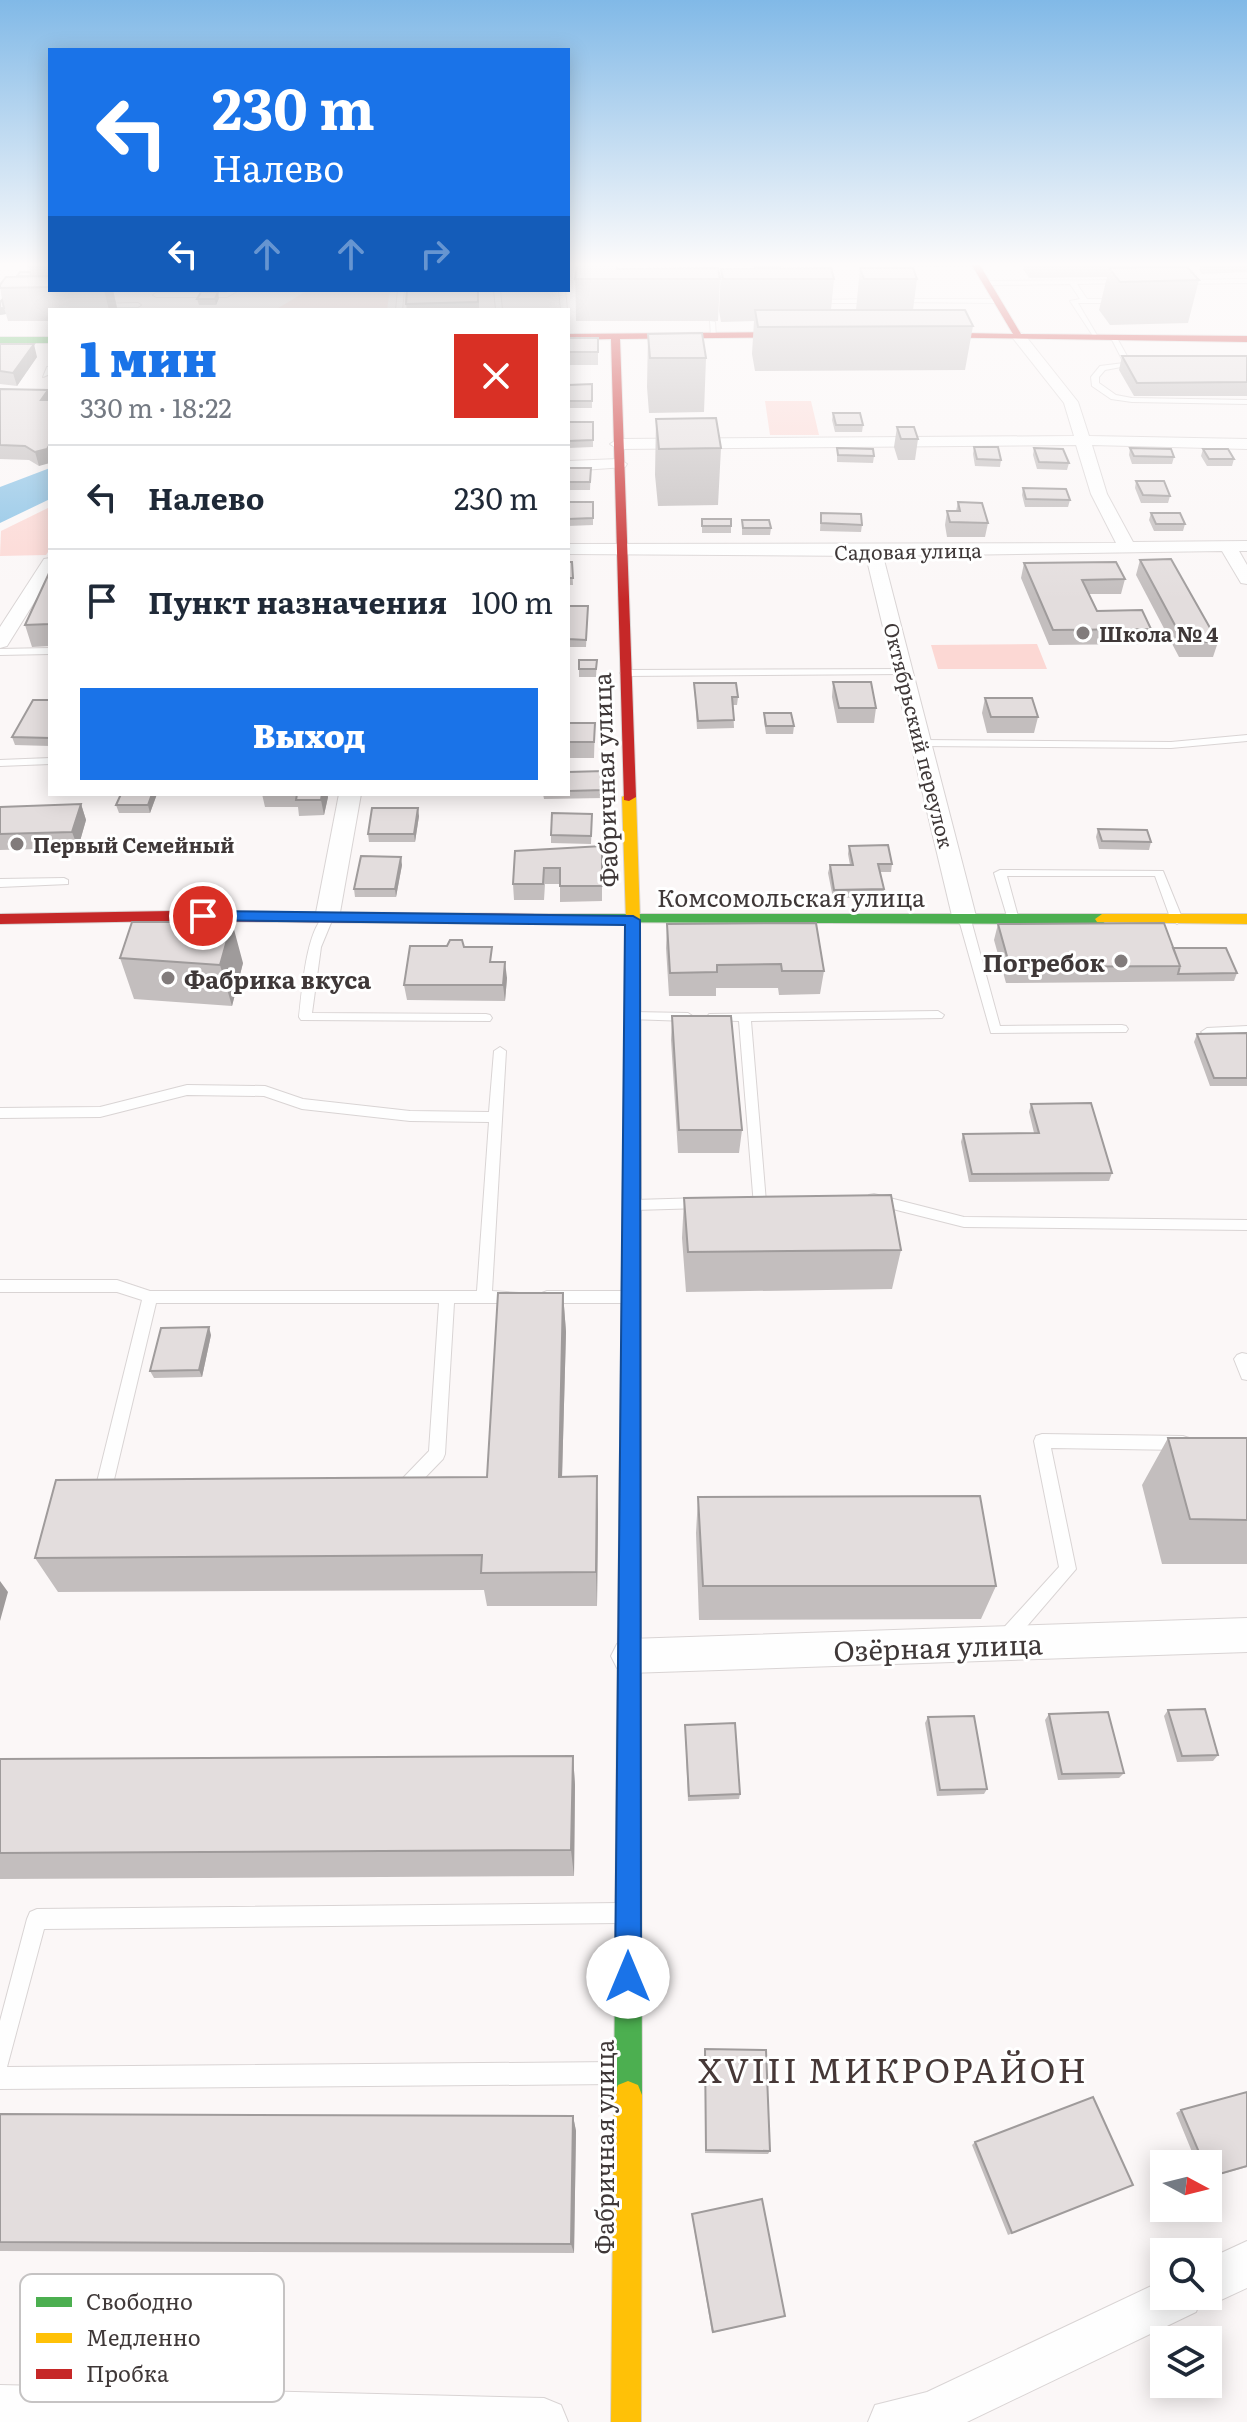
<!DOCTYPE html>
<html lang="ru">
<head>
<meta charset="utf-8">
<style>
  :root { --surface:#fff; --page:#f2f2f3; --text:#1f2937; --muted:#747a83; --line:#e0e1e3; --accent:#1a73e8 }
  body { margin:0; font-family:Literata,serif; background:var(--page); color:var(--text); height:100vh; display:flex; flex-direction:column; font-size:30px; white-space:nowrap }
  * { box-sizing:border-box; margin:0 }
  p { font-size:26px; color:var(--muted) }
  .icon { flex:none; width:44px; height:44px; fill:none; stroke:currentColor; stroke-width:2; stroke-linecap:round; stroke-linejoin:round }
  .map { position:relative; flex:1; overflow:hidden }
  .side { position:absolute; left:48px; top:308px; width:522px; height:488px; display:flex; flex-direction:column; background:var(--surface); border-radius:0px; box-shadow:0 4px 20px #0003 }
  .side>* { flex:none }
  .top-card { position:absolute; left:48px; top:48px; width:522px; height:244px; border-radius:0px; box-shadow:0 4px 20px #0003; background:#1a73e8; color:#fff; overflow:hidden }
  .needle { width:52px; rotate:97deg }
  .fabs { position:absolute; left:1150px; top:2150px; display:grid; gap:16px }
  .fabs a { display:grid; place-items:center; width:72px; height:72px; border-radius:0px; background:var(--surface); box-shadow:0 4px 20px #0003; font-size:40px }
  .pin { position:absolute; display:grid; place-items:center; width:68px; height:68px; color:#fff; margin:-34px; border:4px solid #fff; border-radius:50%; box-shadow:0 2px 8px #0007 }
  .me { position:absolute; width:88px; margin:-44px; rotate:0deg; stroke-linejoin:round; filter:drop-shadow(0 0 6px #0008) }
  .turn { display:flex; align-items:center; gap:28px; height:168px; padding:0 32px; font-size:36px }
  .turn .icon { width:104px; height:104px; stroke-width:2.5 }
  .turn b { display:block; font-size:56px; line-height:68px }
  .lanes { display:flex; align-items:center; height:76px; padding:0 32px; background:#0003; justify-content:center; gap:40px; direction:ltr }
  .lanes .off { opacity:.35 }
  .round { display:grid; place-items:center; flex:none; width:84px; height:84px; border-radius:0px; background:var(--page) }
  .overview { display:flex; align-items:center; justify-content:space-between; height:136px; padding:0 32px }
  h1 { font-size:48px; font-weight:800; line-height:60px; color:var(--accent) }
  .action { display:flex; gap:16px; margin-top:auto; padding:16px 32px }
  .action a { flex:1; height:92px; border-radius:0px; background:var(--accent); color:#fff; font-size:32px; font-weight:800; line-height:92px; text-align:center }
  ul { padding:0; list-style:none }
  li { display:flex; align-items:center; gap:24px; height:104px; padding:0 32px; border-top:2px solid var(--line) }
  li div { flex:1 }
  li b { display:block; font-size:30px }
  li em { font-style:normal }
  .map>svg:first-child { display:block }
</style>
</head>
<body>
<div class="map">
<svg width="1247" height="2422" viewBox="0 0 1247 2422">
  <rect width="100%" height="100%" fill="#fbf7f7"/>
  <path fill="#fcd8d4" d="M308 290H390L387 310H275Z
    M811 401 819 435H770L765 401Z
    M50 507V549L46 555 0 556 1 531Z
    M1037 644 1047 669H938L931 645Z"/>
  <path fill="#88c1e5" d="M50 468V499L0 523V487Z"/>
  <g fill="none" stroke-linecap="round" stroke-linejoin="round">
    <defs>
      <path id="lane" d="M977 262 975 265 898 267 895 265 898 263Z
        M1247 279V283L1179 284 1176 282 1179 280Z
        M1123 280 1125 283 1077 284 1087 299H1118L1121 301 1118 303H1078L1098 337 1095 339 1070 301 1080 299 1070 284 987 285 984 283 987 281Z
        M231 290H239L227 297H156L153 295 156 293H226Z
        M398 290H404L402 310H396Z
        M494 290H500L502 310H496Z
        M559 290H565L567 310H561Z
        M897 299H997L1000 301 997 303 895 302Z
        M813 300 873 299 876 301 873 303H811Z
        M98 304 138 303 141 305 138 307H96Z
        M710 321 715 322 716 337 711 336Z
        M1114 336 1117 338 1132 365 1105 370 1099 377V383L1116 395 1132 398 1247 400V404L1132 402 1111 399 1092 386 1091 377 1100 366 1124 363 1111 338Z
        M47 367H50V374L43 377Z
        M50 648V654L0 655V649Z
        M907 669V673L904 674 625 676 620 673 625 670Z
        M1247 735V741L1171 748 922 746 917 743 922 740 1171 742Z
        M50 758V764L0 766V760Z
        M1000 870 1163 871 1183 920 1177 924 1171 920 1155 876H1007L1019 920 1017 923H1009L994 873Z
        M64 878 68 880V884L0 887V879Z
        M327 914 333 918 321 947 312 1013 486 1014 490 1015 492 1018 490 1021 301 1020 299 1017C302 993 306 926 327 914Z
        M965 916 971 920 1000 1026 1122 1025 1126 1026 1128 1029 1126 1032 991 1033 959 920Z
        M938 1011 944 1015 942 1018 751 1021 766 1202 759 1207 754 1206 739 1021 709 1020 707 1017 709 1014Z
        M633 1012 688 1013 694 1017 688 1021 629 1019 627 1016Z
        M1247 1026V1034L1207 1036 1201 1032 1207 1028Z
        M500 1047 506 1051 492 1291 519 1293 521 1297 519 1301 514 1303H454L445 1454 443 1459 412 1491 406 1493 393 1491 391 1486 393 1481 402 1479 429 1451 439 1303H156L113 1484 118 1490 116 1495 110 1497 97 1495 95 1490 142 1300 117 1292H0V1280H117L150 1291H477L489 1122 410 1121 302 1109 264 1096 187 1095 100 1117 0 1118V1108L100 1107 187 1085 265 1086 303 1099 410 1111 489 1112 494 1051Z
        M874 1194 964 1217 1247 1220V1230L964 1227 869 1203 867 1199 869 1195Z
        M702 1198 709 1203 702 1208 635 1210 630 1209 628 1205 630 1201 635 1200Z
        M547 1291H626L631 1293 633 1297 631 1301 626 1303H547L542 1301 540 1297 542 1293Z
        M1242 1353 1247 1354V1380L1242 1379 1234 1359 1237 1355Z
        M1042 1434 1183 1436 1189 1438 1191 1443 1189 1448 1183 1450 1051 1448 1076 1569 1010 1646 1004 1648 998 1646 995 1640 998 1634 1059 1567 1034 1441 1036 1436Z
        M620 1903 627 1906 630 1913 627 1920 620 1923 44 1929 7 2067 616 2062 623 2066 627 2073 623 2080 616 2084 0 2089V2021L27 1919 30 1912 37 1909Z"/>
      <path id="street" d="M1019 333 1024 334 1078 402 1089 436 1247 439V449L1092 445 1107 494 1133 542 1247 541V551H1239L1247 565V584L1241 583 1222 551 883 556 977 920 965 927 953 920 866 556 568 554V544L1116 543 1091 494 1076 445 618 449 610 444 618 439 1074 436 1064 403 1012 337Z
        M619 459 627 464 625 467 568 471V461Z
        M50 558V577L7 646 0 648V627L44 559Z
        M339 794H361L339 918 327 925 315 918Z
        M1247 1618V1652L629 1673 617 1668 611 1656 617 1644 629 1639Z
        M1247 2241V2288L1208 2306 1200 2302 1196 2312 967 2422H868L875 2405 927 2392 1164 2280V2296H1208V2259Z
        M0 2385 544 2398 561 2405 568 2422H0Z"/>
      <path id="fast" d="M0 337H50V343H0Z
        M537 914H1102L1109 919 1102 924 532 922V916Z
        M629 1703 637 1707 641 1715 642 2095 638 2105 628 2109 618 2105 614 2095 617 1715 621 1707Z"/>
      <path id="slow" d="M629 793 636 797 640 920 641 1175 632 1182 623 1175 626 920 622 797Z
        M1102 914H1247V924L1097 922 1095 919Z
        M628 2081 638 2085 642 2095 641 2422H611L614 2095 618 2085Z"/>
      <path id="jam" d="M970 262H978L1021 334 1247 336V342L912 337 915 332 1013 334Z
        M807 332 810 337 620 339 636 797 629 801 624 800 611 339 568 340V334Z
        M172 911 537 914 544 919 537 924 172 921 0 924V914Z
        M632 1168 641 1175V1715L637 1723 629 1727 621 1723 617 1715 623 1175Z"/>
    </defs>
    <use href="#lane" stroke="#d9d4d4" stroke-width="2"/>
    <use href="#street" stroke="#d9d4d4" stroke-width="2"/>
    <use href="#fast" stroke="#d9d4d4" stroke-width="2"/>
    <use href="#slow" stroke="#d9d4d4" stroke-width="2"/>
    <use href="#jam" stroke="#d9d4d4" stroke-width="2"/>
    <use href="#lane" fill="#fefefe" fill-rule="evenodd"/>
    <use href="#street" fill="#fefefe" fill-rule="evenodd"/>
    <use href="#fast" fill="#4caf50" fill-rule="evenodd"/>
    <use href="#slow" fill="#ffc107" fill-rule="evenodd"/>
    <use href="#jam" fill="#c62828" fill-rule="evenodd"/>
  </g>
  <path fill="#c3bebe" d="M27 262H50V290H113L117 308 116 310H50V321H8L6 314 0 315 2 300 0 285 17 276 30 272Z
    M575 262 603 263 617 269 720 279 718 321H576Z
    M754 262H779L780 268 834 279 831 310H856L860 268 917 279 913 310 973 326 965 370 755 371 752 354 754 321 721 322 719 311 721 269 754 268Z
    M1024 262H1127L1126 268 1199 280 1188 323 1110 325 1099 310 1107 277 1029 278 1023 269Z
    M1247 262V272L1202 274 1199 269 1201 263Z
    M479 290V310H407L406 304Z
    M219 298 216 305H199L197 299Z
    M648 334 706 358 704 412 649 413 647 387Z
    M568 338H598V365H568Z
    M0 344 37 357 17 386 0 384Z
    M1122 356H1247V396H1134L1119 370Z
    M592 384V408H569V385Z
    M0 389 50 396 39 466 29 460 0 459Z
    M833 413 863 425 862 432H835L832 420Z
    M656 419 721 448 718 505 658 506 655 475Z
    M568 422H593V447L568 448Z
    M897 427 918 439 915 460H898L894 447Z
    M974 447 1001 460 1000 467 975 466 973 454Z
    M837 448 874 456 873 463 837 462Z
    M1034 448 1069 463 1067 470 1037 469 1033 455Z
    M1130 448 1174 457 1172 464H1132L1129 455Z
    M1203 449 1234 459 1232 466H1207L1201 456Z
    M568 468H591L590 490H568Z
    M1136 481 1170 496 1168 503H1141L1135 488Z
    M1023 488 1070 500 1068 507H1025L1022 495Z
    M568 502H593V525L568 526Z
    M958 502 988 523 985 537H947L945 525 947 511H956Z
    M821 513 862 525 861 532 820 531Z
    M1151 513 1185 524 1183 531H1154L1149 520Z
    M702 519 731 526V533H702Z
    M742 520 771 528 770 535H742Z
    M1140 560 1218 642 1213 657H1179L1136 575Z
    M568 562H572L573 585H568Z
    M1024 563 1125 579 1121 594H1089L1097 611 1151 629 1147 644 1049 645 1021 578Z
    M50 571V646L32 647 25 625Z
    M568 606H588L586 647H568Z
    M579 660H597L596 677H579Z
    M833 682 876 708 874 723H837L832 697Z
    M694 683 738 697 737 705H733L734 728 697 729Z
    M985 698 1038 717 1034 733H987L982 713Z
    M50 700V746L15 745 12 737Z
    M764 713 794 726 793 734H766L764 721Z
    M568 723H595L594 758H568Z
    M604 771V798L544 799 543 794H568V772Z
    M157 794 150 813H119L116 805Z
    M262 794H327L328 797 324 815 299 816 298 807H265Z
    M374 794H420V796H374Z
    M81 804 86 820 78 848 0 850V807Z
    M419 816 415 842H369L368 834Z
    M592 822 591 844 551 843V835Z
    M1098 829 1151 842 1149 850 1099 849 1096 837Z
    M602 846V901L560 902V884H545L544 900H514L513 884 515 851Z
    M849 846 892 864 891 872H880L884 889 883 897 833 898 828 873 830 865H850L848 854Z
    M402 865 396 897H355L354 889Z
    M667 924 824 971 820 994 779 995 778 988H716V996H669L666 948Z
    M998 924 1173 948 1237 973 1234 981 1006 983 994 940Z
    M464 947 493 962 507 978 505 1001 407 1000 404 985Z
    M120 958 243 963 232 1006 134 999Z
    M672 1016 742 1130 739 1153H678L671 1040Z
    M1247 1033V1086H1210L1194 1042 1197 1034Z
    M1031 1104 1112 1173 1109 1181 969 1182 961 1142 963 1134 1034 1133 1029 1112Z
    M684 1198 901 1250 892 1289 686 1292 682 1238Z
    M563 1293 566 1332 562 1477 598 1512 597 1606H487L484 1590 58 1592 35 1558 487 1477Z
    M211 1335 202 1377 154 1378 150 1371Z
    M1168 1438H1247V1564H1162L1142 1485Z
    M698 1497 996 1586 981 1619 699 1620 696 1533Z
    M1168 1710 1218 1755 1213 1761 1177 1762 1164 1716Z
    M1049 1714 1124 1773 1119 1778 1058 1780 1045 1720Z
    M928 1717 987 1789 984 1794 937 1796 925 1723Z
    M685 1725 740 1794 739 1799 688 1801Z
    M573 1756 575 1785 574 1876 0 1879V1759Z
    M705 2049 770 2151 768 2154 705 2153Z
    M1247 2092V2167L1208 2178V2164H1197L1176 2113 1181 2110Z
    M0 2114 573 2116 576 2131 574 2253 0 2251Z
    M975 2142 1133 2185 1008 2235 972 2145Z
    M692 2214 785 2316 712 2333 692 2216Z"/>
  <path fill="#9f9b9b" d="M104 290H113L117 308 116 310H109Z
    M218 292 219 298 216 305 215 299Z
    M0 308H4L6 314 0 315Z
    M34 344 37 357 17 386 13 373Z
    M48 390 50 396V406L41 400Z
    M50 444V463L39 466 35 452Z
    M152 794H157L150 813 148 805Z
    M322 794H327L328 797 324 815 321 800Z
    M81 804 86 820 78 848 72 832Z
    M418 808 419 816 415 842 414 834Z
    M401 857 402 865 396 897 395 889Z
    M232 922 243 963 232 1006 220 965Z
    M505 962 507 978 505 1001 503 985Z
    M563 1293 566 1332 561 1513 559 1477Z
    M209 1327 211 1335 202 1377 199 1370Z
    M597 1476 598 1512 597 1606 596 1572Z
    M0 1581 8 1592 0 1621Z
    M573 1756 575 1785 574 1876 571 1850Z
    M573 2116 576 2131 574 2253 571 2244Z"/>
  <path fill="#e3dddd" stroke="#9f9b9b" stroke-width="2" d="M575 262 617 263V269L718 268 720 279H575L578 263H575Z
    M754 262H779L780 267H755Z
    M1246 262 1247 266 1204 267 1201 263Z
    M1187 267 1199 280 1120 282 1109 268Z
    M831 268 834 279H723L721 269Z
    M860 268H913L917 279H864Z
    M20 272H30L31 276H17Z
    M50 276V287L0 288V285L6 277Z
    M407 290H478V302L406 304Z
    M201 292H218L215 299H197Z
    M2 300 4 308H0V302Z
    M755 310H965L973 326 758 327Z
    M702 333 706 358H650L648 334Z
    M568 338H598V352H568Z
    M0 344H34L13 373 0 371Z
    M1122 356H1247V382L1137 383Z
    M592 384V401H569V385Z
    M0 389 48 390 41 400H50V444L47 449 35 452 25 446 0 445Z
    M833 413H860L863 425H836Z
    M716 418 721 448 659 449 656 419Z
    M568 422H593V440L568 441Z
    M897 427H914L918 439H901Z
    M974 447H998L1001 460 977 459Z
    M837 448 873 449 874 456 838 455Z
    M1034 448 1063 449 1069 463 1039 462Z
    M1130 448 1171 449 1174 457 1134 456Z
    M1203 449H1228L1234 459H1209Z
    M568 468H591L590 482H568Z
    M1136 481H1164L1170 496 1143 495Z
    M1023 488 1066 489 1070 500 1026 499Z
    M568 502H593V518L568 519Z
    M958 502 982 503 988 523 950 522 947 511H960Z
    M821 513 861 514 862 525 821 523Z
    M1151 513H1180L1185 524H1156Z
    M702 519H731V526H702Z
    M742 520H769L771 528H743Z
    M1171 559 1218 642H1184L1140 560Z
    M568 562H572L573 578H568Z
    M1116 562 1125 579 1082 580 1097 611 1142 610 1151 629 1053 630 1024 563Z
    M50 571V624L25 625Z
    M568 606H588L586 640 568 639Z
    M579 660H597L596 669H579Z
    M833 682H871L876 708H839Z
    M694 683H736L738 697H732L734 720 698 721Z
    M985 698H1032L1038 717H991Z
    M33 700H50V738L12 737Z
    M764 713H791L794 726H766Z
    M568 723H595L594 742H568Z
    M604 771V790L568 791V772Z
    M121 794H152L148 805H116Z
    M297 794H322L321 800H296Z
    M81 804 72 832 0 834V807Z
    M372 808H418L414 834H368Z
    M552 813 592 814 591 836 551 835Z
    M1098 829 1147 830 1151 842 1102 841Z
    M888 845 892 864H878L884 889 834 890 830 865H853L849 846Z
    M602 846V886H560V868H544L543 884H513L515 851Z
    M361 856 401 857 395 889H354Z
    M132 922H232L220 965 120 958Z
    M816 923 824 971H782L781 964 717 965V972L670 973 667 924Z
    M1164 923 1180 966 1010 967 998 924Z
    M450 940H462L464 947H492L490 962H505L503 985H404L410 946H447Z
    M1173 948H1226L1237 973 1178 974 1180 966Z
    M672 1016H731L742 1130H679Z
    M1247 1033V1078H1214L1197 1034Z
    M1091 1103 1112 1173 972 1174 963 1134 1039 1133 1031 1104Z
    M891 1195 901 1250 688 1252 684 1198Z
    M498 1293H563L559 1477 597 1476 596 1572 481 1573 482 1555 35 1558 56 1480 487 1477Z
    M209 1327 199 1370 150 1371 161 1328Z
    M1168 1438H1247V1520L1190 1519Z
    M980 1496 996 1586H703L698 1497Z
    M1205 1709 1218 1755 1182 1756 1168 1710Z
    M1108 1712 1124 1773 1062 1774 1049 1714Z
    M974 1716 987 1789 940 1790 928 1717Z
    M735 1723 740 1794 689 1796 685 1725Z
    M573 1756 571 1850 0 1853V1759Z
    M705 2049 766 2050 770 2151 706 2150Z
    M1247 2092V2166L1209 2177 1208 2164H1204L1181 2110Z
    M1093 2097 1133 2185 1012 2233 975 2142Z
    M0 2114 573 2116 571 2244 0 2242Z
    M762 2199 785 2316 713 2332 692 2214Z"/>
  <linearGradient id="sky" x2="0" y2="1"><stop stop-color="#81b9e7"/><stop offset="0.44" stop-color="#fdfbfb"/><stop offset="1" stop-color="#fdfbfb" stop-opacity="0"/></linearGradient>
  <rect width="1247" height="601" fill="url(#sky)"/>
  <path fill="#1a73e8" stroke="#114b97" stroke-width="2" d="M203 911 633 916 640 920 641 1977 637 1987 628 1990 618 1987 615 1977 625 925 197 920 195 916Z"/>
  <g fill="#817b7b" stroke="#fff" stroke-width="3">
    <circle cx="1083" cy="633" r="8"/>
    <circle cx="17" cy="844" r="8"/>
    <circle cx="1121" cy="961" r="8"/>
    <circle cx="168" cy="978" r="8"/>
  </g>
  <g text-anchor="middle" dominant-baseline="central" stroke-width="6" stroke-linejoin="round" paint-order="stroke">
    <g font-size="20" fill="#3f3838" stroke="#fff">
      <text transform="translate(908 550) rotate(-1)">Садовая улица</text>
      <text transform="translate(920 735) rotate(76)">Октябрьский переулок</text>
    </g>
    <g font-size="20" font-weight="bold" fill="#3f3838" stroke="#fff" text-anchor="start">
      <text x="1099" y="633">Школа № 4</text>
      <text x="33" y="844">Первый Семейный</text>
    </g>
    <g font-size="24" fill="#3f3838" stroke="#fff">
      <text transform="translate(604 780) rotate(-92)">Фабричная улица</text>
      <text x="791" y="896">Комсомольская улица</text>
      <text transform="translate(603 2147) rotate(-90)">Фабричная улица</text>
    </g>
    <g font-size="24" font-weight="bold" fill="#3f3838" stroke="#fff" text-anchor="end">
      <text x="1105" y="961">Погребок</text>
      <text x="184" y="978" text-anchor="start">Фабрика вкуса</text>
    </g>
    <g font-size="28" fill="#3f3838" stroke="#fff">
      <text transform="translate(938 1646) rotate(-2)">Озёрная улица</text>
    </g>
    <g font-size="34" letter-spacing="2" fill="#463837" stroke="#fff">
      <text x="893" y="2068">XVIII МИКРОРАЙОН</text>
    </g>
  </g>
  <rect x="20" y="2274" width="264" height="128" rx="12" fill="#fff" stroke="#c5c3c3" stroke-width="2"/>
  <rect x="36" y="2297" width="36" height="10" fill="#4caf50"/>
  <rect x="36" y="2333" width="36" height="10" fill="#ffc107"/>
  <rect x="36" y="2369" width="36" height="10" fill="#c62828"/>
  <g font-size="22" fill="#3f3838">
    <text x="86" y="2310">Свободно</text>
    <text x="86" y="2346">Медленно</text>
    <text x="86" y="2382">Пробка</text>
  </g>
</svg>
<div class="fabs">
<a><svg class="needle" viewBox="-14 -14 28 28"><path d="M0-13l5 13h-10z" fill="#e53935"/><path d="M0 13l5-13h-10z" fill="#747a83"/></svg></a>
<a><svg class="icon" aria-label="search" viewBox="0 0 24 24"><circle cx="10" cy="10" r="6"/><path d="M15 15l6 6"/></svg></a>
<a><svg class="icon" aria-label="layers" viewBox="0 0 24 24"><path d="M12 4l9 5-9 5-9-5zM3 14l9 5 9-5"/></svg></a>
</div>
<div class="pin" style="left:203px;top:916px;background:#d93025"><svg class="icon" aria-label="arrive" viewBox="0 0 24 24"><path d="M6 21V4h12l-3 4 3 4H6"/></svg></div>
<svg class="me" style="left:628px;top:1977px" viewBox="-20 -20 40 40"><circle r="19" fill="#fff"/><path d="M0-13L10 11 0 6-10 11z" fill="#1a73e8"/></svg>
<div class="top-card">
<div class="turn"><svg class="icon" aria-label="left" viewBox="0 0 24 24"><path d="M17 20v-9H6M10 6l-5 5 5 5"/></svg><div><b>230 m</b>Налево</div></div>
<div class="lanes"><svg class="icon" aria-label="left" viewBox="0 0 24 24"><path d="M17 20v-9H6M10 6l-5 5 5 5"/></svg><svg class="icon off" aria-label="ahead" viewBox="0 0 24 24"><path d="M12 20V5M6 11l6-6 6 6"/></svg><svg class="icon off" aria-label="ahead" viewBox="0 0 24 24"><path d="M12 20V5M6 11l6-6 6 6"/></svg><svg class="icon off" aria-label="right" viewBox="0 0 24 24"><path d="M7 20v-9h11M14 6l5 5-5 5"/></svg></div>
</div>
<section class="side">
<div class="overview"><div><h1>1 мин</h1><p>330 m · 18:22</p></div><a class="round" style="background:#d93025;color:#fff"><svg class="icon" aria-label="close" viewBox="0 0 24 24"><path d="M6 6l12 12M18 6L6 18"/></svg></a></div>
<ul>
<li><svg class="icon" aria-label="left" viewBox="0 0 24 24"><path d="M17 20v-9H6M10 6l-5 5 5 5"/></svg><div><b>Налево</b></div><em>230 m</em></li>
<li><svg class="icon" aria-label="arrive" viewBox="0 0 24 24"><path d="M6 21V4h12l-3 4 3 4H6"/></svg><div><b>Пункт назначения</b></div><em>100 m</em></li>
</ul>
<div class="action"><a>Выход</a></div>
</section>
</div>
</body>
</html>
